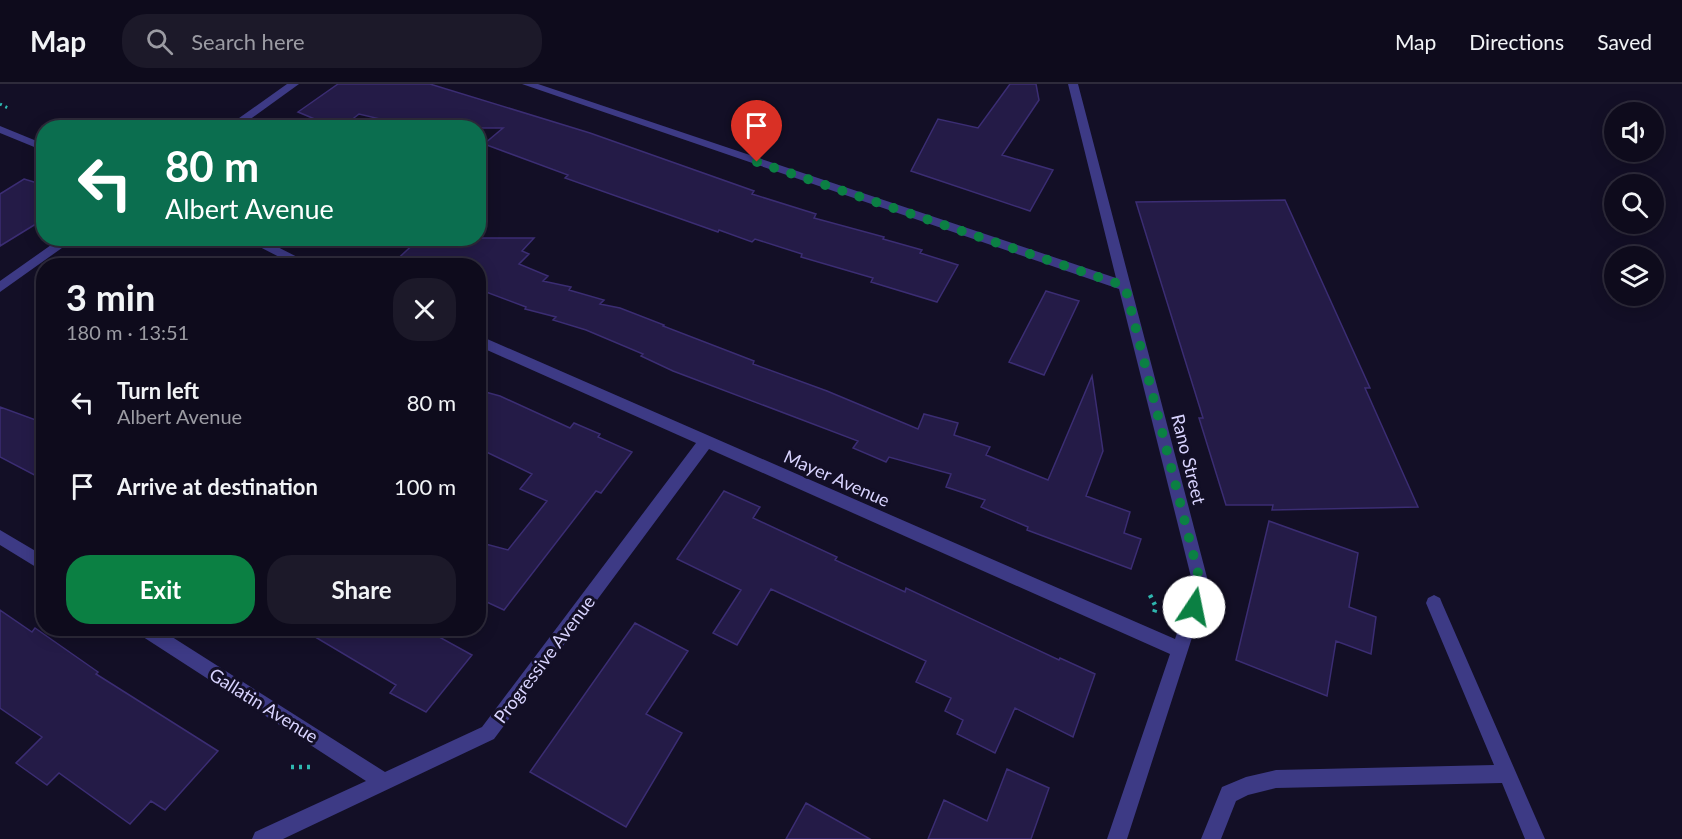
<!DOCTYPE html>
<html lang="en">
<head>
<meta charset="utf-8">
<style>
  :root { --surface:#0e0b1c; --page:#1c1929; --text:#f1f3f6; --muted:#9b9ba3; --line:#2e2b3b; --accent:#0b8043 }
  body { margin:0; font-family:Lato,sans-serif; background:var(--page); color:var(--text); height:100vh; display:flex; flex-direction:column; font-size:22px; white-space:nowrap }
  * { box-sizing:border-box; margin:0 }
  p { font-size:20px; color:var(--muted) }
  .icon { flex:none; width:33px; height:33px; fill:none; stroke:currentColor; stroke-width:2; stroke-linecap:round; stroke-linejoin:round }
  .map { position:relative; flex:1; overflow:hidden }
  .details { position:absolute; left:36px; top:174px; width:450px; height:378px; display:flex; flex-direction:column; background:var(--surface); border-radius:24px; box-shadow:0 3px 15px #0003,0 0 0 2px var(--line) }
  .details>* { flex:none }
  .banner { position:absolute; left:36px; top:36px; width:450px; height:126px; border-radius:24px; box-shadow:0 3px 15px #0003,0 0 0 2px var(--line); background:#0b6e4f; color:#fff; overflow:hidden }
  .fabs { position:absolute; left:1604px; top:18px; display:grid; gap:12px }
  .fabs a { display:grid; place-items:center; width:60px; height:60px; border-radius:50%; background:var(--surface); box-shadow:0 3px 15px #0003,0 0 0 2px var(--line); font-size:30px }
  .pin { position:absolute; display:grid; place-items:center; width:51px; height:51px; color:#fff; margin:-62px -26px; border-radius:50% 50% 50% 0; rotate:-45deg; box-shadow:0 0 6px #0007 }
  .pin .icon { rotate:45deg }
  .me { position:absolute; width:66px; margin:-33px; rotate:11deg; stroke-linejoin:round; filter:drop-shadow(0 0 4px #0008) }
  .turn { display:flex; align-items:center; gap:21px; height:126px; padding:0 30px; font-size:27px }
  .turn .icon { width:78px; height:78px; stroke-width:2.5 }
  .turn b { display:block; font-size:42px; line-height:51px }
  .round { display:grid; place-items:center; flex:none; width:63px; height:63px; border-radius:24px; background:var(--page) }
  .head { display:flex; align-items:center; justify-content:space-between; height:102px; padding:0 30px }
  h1 { font-size:36px; font-weight:700; line-height:45px }
  .button { display:flex; gap:12px; margin-top:auto; padding:12px 30px }
  .button a { flex:1; height:69px; border-radius:24px; background:var(--accent); color:#fff; font-size:24px; font-weight:700; line-height:69px; text-align:center }
  .button a+a { background:var(--page); color:var(--text) }
  ul { padding:0; list-style:none }
  li { display:flex; align-items:center; gap:18px; height:84px; padding:0 30px }
  li div { flex:1 }
  li b { display:block; font-size:22px }
  li em { font-style:normal }
  header { display:flex; align-items:center; gap:36px; box-sizing:border-box; height:84px; padding:0 30px; background:var(--surface); border-bottom:2px solid var(--line) }
  header strong { font-size:28px }
  nav { display:flex; gap:33px; margin-inline-start:auto; font-size:21px }
  .search { width:420px; height:54px; background:var(--page); display:flex; align-items:center; gap:15px; box-sizing:border-box; padding:0 21px; border-radius:24px; color:var(--muted); font-size:22px }
  .map>svg:first-child { display:block }
</style>
</head>
<body>
<header>
<strong>Map</strong>
<div class="search"><svg class="icon" aria-label="search" viewBox="0 0 24 24"><circle cx="10" cy="10" r="6"/><path d="M15 15l6 6"/></svg>Search here</div>
<nav><a>Map</a><a>Directions</a><a>Saved</a></nav>
</header>
<div class="map">
<svg width="1682" height="755" viewBox="0 0 1682 755">
  <rect width="100%" height="100%" fill="#130f26"/>
  <path fill="#241b47" stroke="#3b2d73" stroke-width="1.5" d="M338 0H430L590 49 754 107 752 110 816 130 814 134 884 153 883 155 922 166 920 169 958 181 937 218 871 198 873 194 801 173 802 170 755 155 752 158 719 146 718 148 565 94 568 91 484 60 503 44H418L359 30 341 44H336L298 28Z
    M1010 0H1036L1039 16 1002 71 1053 86 1030 127 911 87 938 35 978 44Z
    M24 95 44 101V135L0 162V110Z
    M1285 116 1370 304H1365L1418 423 1272 426 1273 421H1226L1199 334H1203L1136 118Z
    M420 154H534L522 167 529 170 519 180 548 192 543 197 571 203 569 206 604 216 600 220 620 224 664 241 663 242 754 277 753 280 827 307 918 345 924 330 958 339 954 351 990 363 986 371 1048 396 1092 292 1103 367 1086 412 1130 428 1124 449 1141 455 1131 485 1027 446 1028 443 981 423 985 416 946 403 951 390 889 373 886 378 853 364 858 357 673 287 641 272 643 270 586 246 553 236 556 233 525 225 526 223 478 205V182H390Z
    M1046 207 1079 217 1044 291 1009 278Z
    M478 306 500 312 570 344 574 339 600 350 598 353 632 368 601 409 596 407 504 526 478 514V458L508 466 547 417 520 405 532 390 478 364Z
    M0 323 44 339V396L0 373Z
    M724 407 760 423 753 434 837 473 835 476 905 508 906 504 1059 576 1060 574 1095 590 1073 653 1015 624 995 669 957 650 963 636 945 627 951 614 916 598 926 577 771 505 737 561 713 549 741 506 677 475Z
    M1269 437 1358 469 1349 523 1376 533 1371 570 1336 557 1327 612 1236 576Z
    M0 526 32 548 35 544 98 588 96 590 218 667 165 726 151 717 130 740 59 689 47 701 16 679 42 653 0 624Z
    M635 539 688 567 646 630 682 649 626 743 530 688Z
    M300 544H423L472 571 426 628 390 609 396 601Z
    M1007 685 1049 704 1031 755H928L944 716 987 737Z
    M806 719 870 755H786Z"/>
  <g fill="none" stroke-linecap="round" stroke-linejoin="round">
    <path stroke="#2fb8b0" stroke-width="3" stroke-dasharray="2 4" stroke-linecap="butt" d="M0 20 10 25"/>
    <path stroke="#2fb8b0" stroke-width="4.5" stroke-dasharray="3 5" stroke-linecap="butt" d="M1150 511 1156 523 1154 529
      M291 683H311"/>
    <path fill="#3d3a85" fill-rule="evenodd" d="M1434 511 1440 514 1442 519 1545 755H1525L1502 699 1276 704 1248 711 1236 717 1221 755H1201L1222 703 1246 693 1276 686 1494 681 1426 519 1428 514Z"/>
    <path fill="#3d3a85" fill-rule="evenodd" d="M287 0H299L238 44H225Z
      M522 0H538L1116 194 1068 0H1078L1209 501 1127 755H1107L1170 570 709 365 494 655 283 755H252L255 748 366 697 137 549 135 544H158L385 688 482 643 696 359 478 262V251L1175 555 1193 501 1119 205Z
      M0 42 44 60V67L0 49Z
      M61 154H76L0 208V197Z
      M242 154H260L315 182H297Z
      M0 446 44 472V488L0 461Z"/>
  </g>
  <g fill="none" stroke-linecap="round" stroke-linejoin="round">
    <path stroke="#0b8043" stroke-width="10" stroke-dasharray="0 18" d="M757 78 1125 202 1201 501 1194 523"/>
  </g>
  <g text-anchor="middle" dominant-baseline="central" stroke-width="6" stroke-linejoin="round" paint-order="stroke">
    <g font-size="18" fill="#d9d4ff" stroke="#130f26">
      <text transform="translate(1189 375) rotate(76)">Rano Street</text>
      <text transform="translate(837 394) rotate(24)">Mayer Avenue</text>
      <text transform="translate(544 575) rotate(-53)">Progressive Avenue</text>
      <text transform="translate(264 621) rotate(32)">Gallatin Avenue</text>
    </g>
  </g>
</svg>
<div class="fabs">
<a><svg class="icon" aria-label="sound" viewBox="0 0 24 24"><path d="M4 9h4l5-4v14l-5-4H4zM17 9q2 3 0 6"/></svg></a>
<a><svg class="icon" aria-label="search" viewBox="0 0 24 24"><circle cx="10" cy="10" r="6"/><path d="M15 15l6 6"/></svg></a>
<a><svg class="icon" aria-label="layers" viewBox="0 0 24 24"><path d="M12 4l9 5-9 5-9-5zM3 14l9 5 9-5"/></svg></a>
</div>
<div class="pin" style="left:757px;top:78px;background:#d93025"><svg class="icon" aria-label="arrive" viewBox="0 0 24 24"><path d="M6 21V4h12l-3 4 3 4H6"/></svg></div>
<svg class="me" style="left:1194px;top:523px" viewBox="-20 -20 40 40"><circle r="19" fill="#fff"/><path d="M0-13L10 11 0 6-10 11z" fill="#0b8043"/></svg>
<div class="banner">
<div class="turn"><svg class="icon" aria-label="left" viewBox="0 0 24 24"><path d="M17 20v-9H6M10 6l-5 5 5 5"/></svg><div><b>80 m</b>Albert Avenue</div></div>
</div>
<section class="details">
<div class="head"><div><h1>3 min</h1><p>180 m · 13:51</p></div><a class="round"><svg class="icon" aria-label="close" viewBox="0 0 24 24"><path d="M6 6l12 12M18 6L6 18"/></svg></a></div>
<ul>
<li><svg class="icon" aria-label="left" viewBox="0 0 24 24"><path d="M17 20v-9H6M10 6l-5 5 5 5"/></svg><div><b>Turn left</b><p>Albert Avenue</p></div><em>80 m</em></li>
<li><svg class="icon" aria-label="arrive" viewBox="0 0 24 24"><path d="M6 21V4h12l-3 4 3 4H6"/></svg><div><b>Arrive at destination</b></div><em>100 m</em></li>
</ul>
<div class="button"><a>Exit</a><a>Share</a></div>
</section>
</div>
</body>
</html>
